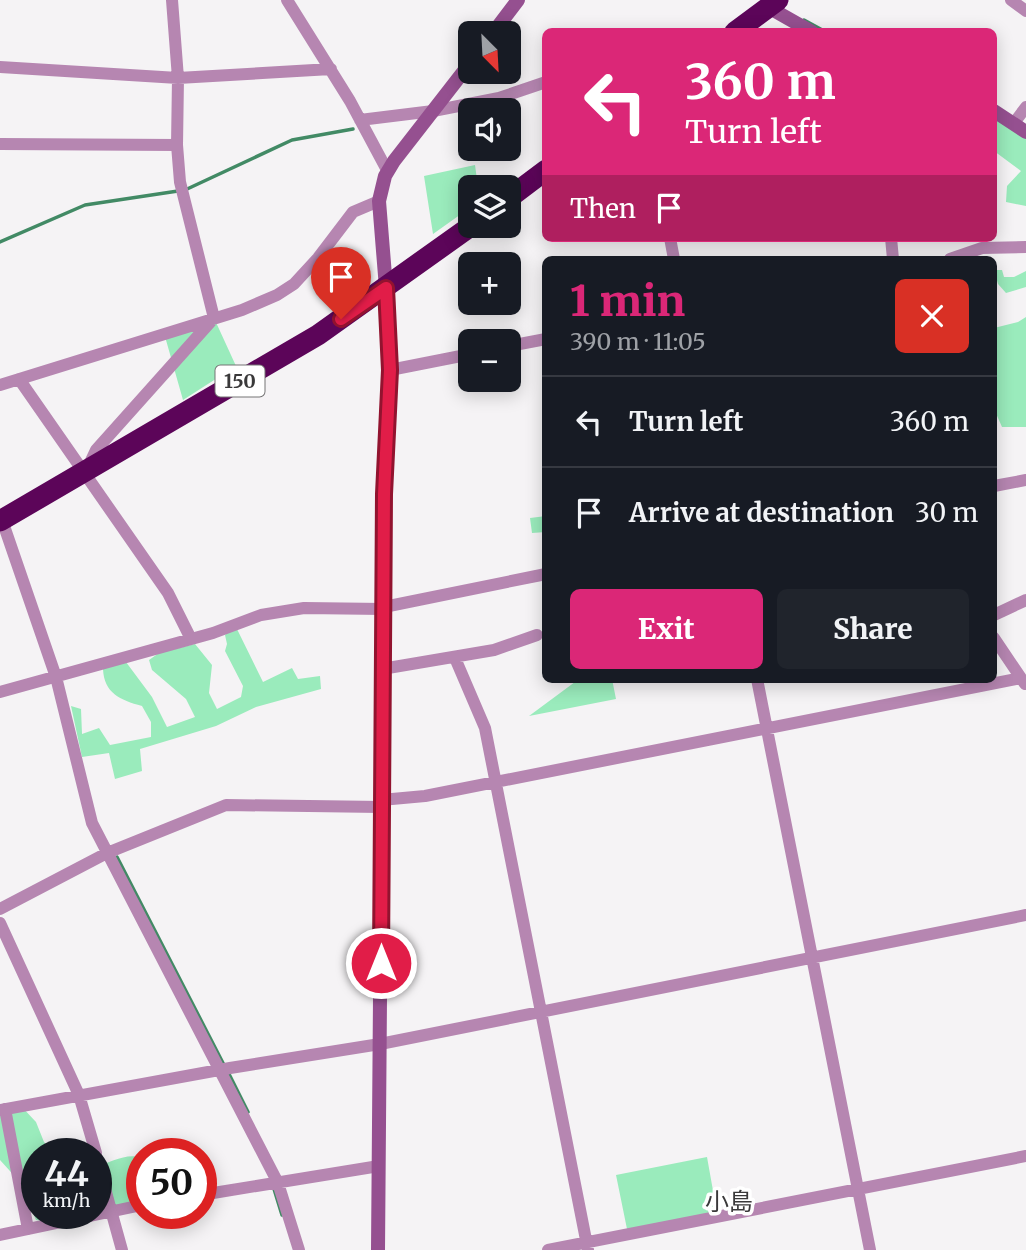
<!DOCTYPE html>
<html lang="en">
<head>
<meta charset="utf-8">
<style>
  :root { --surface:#171b24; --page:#20242c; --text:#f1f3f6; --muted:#9ea1a6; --line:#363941; --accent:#db2777 }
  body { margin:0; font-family:Merriweather,"Noto Sans JP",serif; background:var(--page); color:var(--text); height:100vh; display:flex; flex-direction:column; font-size:26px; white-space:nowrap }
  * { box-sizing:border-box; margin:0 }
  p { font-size:23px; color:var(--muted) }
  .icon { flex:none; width:38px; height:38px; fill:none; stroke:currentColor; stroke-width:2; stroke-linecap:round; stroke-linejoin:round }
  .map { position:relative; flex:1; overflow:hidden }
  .panel { position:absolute; left:542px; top:256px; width:455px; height:427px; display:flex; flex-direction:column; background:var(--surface); border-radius:10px; box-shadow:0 4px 18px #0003 }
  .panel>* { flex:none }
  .hud { position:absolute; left:542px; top:28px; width:455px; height:214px; border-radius:10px; box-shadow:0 4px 18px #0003; background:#db2777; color:#fff; overflow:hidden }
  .needle { width:46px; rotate:156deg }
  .controls { position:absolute; left:458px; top:21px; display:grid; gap:14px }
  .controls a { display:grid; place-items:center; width:63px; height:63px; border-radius:10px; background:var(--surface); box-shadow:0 4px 18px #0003; font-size:35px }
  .speed { position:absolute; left:21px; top:1138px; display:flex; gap:14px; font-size:35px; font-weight:700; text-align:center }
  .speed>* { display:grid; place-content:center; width:91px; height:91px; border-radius:50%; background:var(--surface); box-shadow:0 4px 18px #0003; line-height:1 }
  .speed small { font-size:18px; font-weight:400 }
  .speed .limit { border:10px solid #d22; background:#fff; color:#111 }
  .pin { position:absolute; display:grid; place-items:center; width:60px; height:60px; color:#fff; margin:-72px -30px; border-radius:50% 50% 50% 0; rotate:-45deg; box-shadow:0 0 7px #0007 }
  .pin .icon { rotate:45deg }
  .me { position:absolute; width:77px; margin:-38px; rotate:0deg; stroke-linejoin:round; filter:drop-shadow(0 0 5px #0008) }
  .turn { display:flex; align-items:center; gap:24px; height:147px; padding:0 28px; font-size:32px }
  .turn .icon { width:91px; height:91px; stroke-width:2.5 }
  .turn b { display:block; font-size:49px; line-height:60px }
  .then { display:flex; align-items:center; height:66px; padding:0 28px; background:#0003; gap:14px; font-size:26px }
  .round { display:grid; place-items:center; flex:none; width:74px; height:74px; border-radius:10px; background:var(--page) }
  .head { display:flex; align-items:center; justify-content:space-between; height:119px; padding:0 28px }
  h1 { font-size:42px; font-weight:800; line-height:52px; color:var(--accent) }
  .button { display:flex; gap:14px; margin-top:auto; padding:14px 28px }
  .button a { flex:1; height:80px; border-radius:10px; background:var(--accent); color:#fff; font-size:28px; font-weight:800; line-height:80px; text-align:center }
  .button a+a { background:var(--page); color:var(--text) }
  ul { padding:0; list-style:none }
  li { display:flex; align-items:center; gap:21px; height:91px; padding:0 28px; border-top:2px solid var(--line) }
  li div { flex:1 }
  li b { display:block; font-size:26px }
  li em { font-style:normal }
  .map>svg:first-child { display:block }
</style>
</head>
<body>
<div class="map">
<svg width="1026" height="1250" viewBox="0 0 1026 1250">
  <rect width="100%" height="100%" fill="#f5f3f5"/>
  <path fill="#9aebbc" d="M994 115 1026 132V206L1006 202 1007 186 1021 171 994 151Z
    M475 165 478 187H471V207L433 234 424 176Z
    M994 270H1002L1004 277H1014L1026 271V287L1006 293 998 284Z
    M1026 317V427H1002L994 409V328L1018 322Z
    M214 318 236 366 183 400 164 333Z
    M546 516V532L532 533 530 518Z
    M235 625 263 682 292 668 298 679 320 676 321 689 256 707 216 726 140 749 142 771 115 779 109 753 82 757 71 706 81 709 82 734 99 728 110 745 151 737V722L142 706C120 700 104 693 103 669L123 658 152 697 167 727 195 717 186 699 152 670 149 660 159 653 195 644 212 665 209 693 217 709 241 697 243 686 225 651 227 644 225 635Z
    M579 679H612L616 699 529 716Z
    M21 1106 36 1122 44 1142 54 1153H37V1213H96V1167C110 1162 128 1152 142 1158V1205L56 1223 36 1220 19 1181 0 1160V1109Z
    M707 1157 717 1213 627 1229 616 1175Z"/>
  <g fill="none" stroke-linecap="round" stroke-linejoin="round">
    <path stroke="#428a65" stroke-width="3.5" d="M804 20 826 32
      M185 190 292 140 353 129
      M0 242 85 205 178 191
      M117 857 224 1065
      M228 1072 248 1112
      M274 1189 282 1215"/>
    <path stroke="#b686b1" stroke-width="12" d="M287 0 350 101 388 172
      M1011 0 1026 11
      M0 67 178 78 331 69
      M360 120 433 111 499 98 546 82
      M1014 123 1026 107
      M0 144 177 145
      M670 238 674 259
      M891 238 893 259
      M950 259 982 248 1026 247
      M509 346 546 339
      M390 370 471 354
      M19 379 168 593 191 639
      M0 385 242 310 277 295 294 284 318 258 353 212 379 201
      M87 469 96 450 214 318 180 182 177 145 178 78 172 0
      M994 486 1026 480
      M2 520 56 677 92 823 278 1183 299 1250
      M384 607 546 574
      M994 615 1026 600
      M994 638 1025 684
      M455 658 485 728 588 1250
      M382 669 494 650 537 635
      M757 679 870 1250
      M0 692 213 633 261 615 304 608 384 609
      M381 800 425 796 1021 678
      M0 909 107 853 226 805 381 807
      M0 923 79 1095 96 1153
      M5 1109 28 1229
      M0 1110 230 1068 380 1044 1026 915
      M96 1156 122 1250
      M201 1195 379 1166
      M0 1235 142 1205
      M548 1250 1026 1156"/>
    <path stroke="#955090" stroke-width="14" d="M768 7 812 32
      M493 33 518 0
      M994 111 1026 132
      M378 1250 384 494 390 370 386 288 379 201 385 176 394 161 471 62"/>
    <path stroke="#5c0559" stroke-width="21" d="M735 32 778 0
      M509 198 546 170
      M0 521 318 335 471 226"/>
  </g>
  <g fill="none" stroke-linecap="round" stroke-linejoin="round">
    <defs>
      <path id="route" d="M341 319 386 288 390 370 384 494 381 963"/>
    </defs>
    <use href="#route" stroke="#92132f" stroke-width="18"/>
    <use href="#route" stroke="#e11d48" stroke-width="12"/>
  </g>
  <g text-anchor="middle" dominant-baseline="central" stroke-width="7" stroke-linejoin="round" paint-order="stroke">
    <rect fill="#fff" stroke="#757475" stroke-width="2" x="215.5" y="365.5" width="49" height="31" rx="5"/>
    <g font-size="19" font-weight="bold" fill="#3a393a">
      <text x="240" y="381">150</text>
    </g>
    <g font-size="24" fill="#3a393a" stroke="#fff">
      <text x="729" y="1201">小島</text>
    </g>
  </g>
</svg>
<div class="controls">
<a><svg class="needle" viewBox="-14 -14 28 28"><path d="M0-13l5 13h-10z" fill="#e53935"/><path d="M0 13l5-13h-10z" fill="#9ea1a6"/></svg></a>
<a><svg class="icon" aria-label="sound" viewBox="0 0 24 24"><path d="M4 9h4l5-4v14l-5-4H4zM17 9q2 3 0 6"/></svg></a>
<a><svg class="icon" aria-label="layers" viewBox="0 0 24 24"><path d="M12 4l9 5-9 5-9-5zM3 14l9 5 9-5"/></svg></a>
<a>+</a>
<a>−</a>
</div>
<div class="speed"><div>44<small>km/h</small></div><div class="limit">50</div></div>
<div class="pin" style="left:341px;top:319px;background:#d93025"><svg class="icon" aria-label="arrive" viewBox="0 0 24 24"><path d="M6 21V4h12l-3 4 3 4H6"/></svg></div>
<svg class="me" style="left:381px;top:963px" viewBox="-20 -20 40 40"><circle r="17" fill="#e11d48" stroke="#fff" stroke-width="3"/><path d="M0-11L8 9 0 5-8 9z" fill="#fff"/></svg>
<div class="hud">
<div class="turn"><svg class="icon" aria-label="left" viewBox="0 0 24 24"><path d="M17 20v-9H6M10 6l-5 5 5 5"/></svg><div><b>360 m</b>Turn left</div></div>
<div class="then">Then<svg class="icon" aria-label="arrive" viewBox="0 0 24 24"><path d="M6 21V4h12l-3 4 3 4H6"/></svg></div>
</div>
<section class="panel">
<div class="head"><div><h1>1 min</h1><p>390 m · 11:05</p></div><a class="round" style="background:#d93025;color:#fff"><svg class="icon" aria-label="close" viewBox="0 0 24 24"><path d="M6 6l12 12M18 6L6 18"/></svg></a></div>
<ul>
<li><svg class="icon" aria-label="left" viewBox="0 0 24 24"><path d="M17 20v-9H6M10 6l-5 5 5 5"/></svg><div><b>Turn left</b></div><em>360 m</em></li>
<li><svg class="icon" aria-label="arrive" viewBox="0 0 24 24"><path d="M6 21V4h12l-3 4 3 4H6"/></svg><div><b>Arrive at destination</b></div><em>30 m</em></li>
</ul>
<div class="button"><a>Exit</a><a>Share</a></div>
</section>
</div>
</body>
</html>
